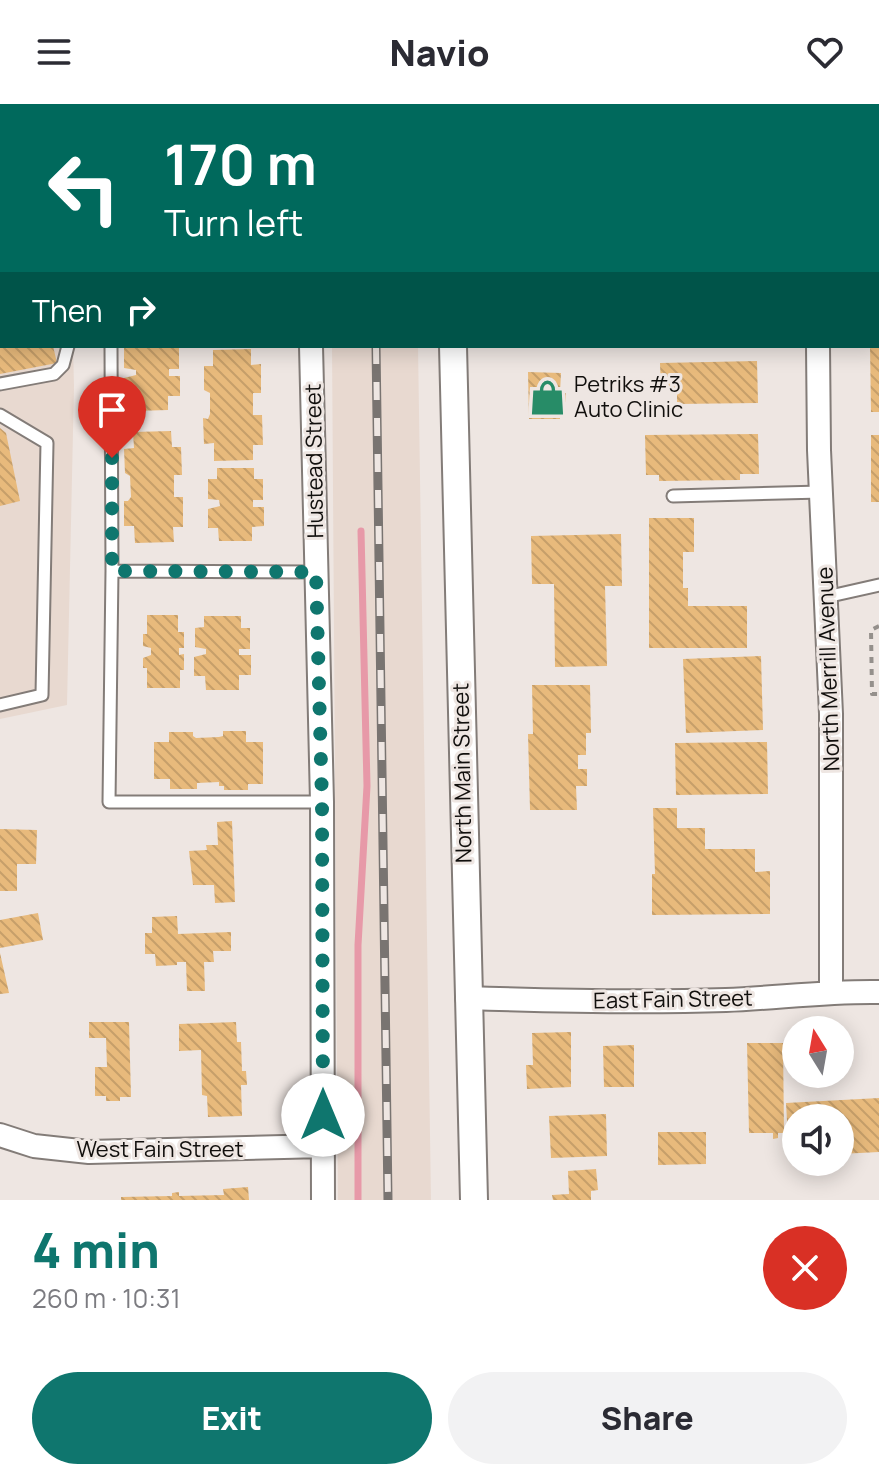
<!DOCTYPE html>
<html lang="en">
<head>
<meta charset="utf-8">
<style>
  :root { --surface:#fff; --page:#f2f2f3; --text:#2b2b33; --muted:#7c7c81; --accent:#0f766e }
  body { margin:0; font-family:Manrope,sans-serif; background:var(--page); color:var(--text); height:100vh; display:flex; flex-direction:column; font-size:30px; white-space:nowrap }
  * { box-sizing:border-box; margin:0 }
  p { font-size:26px; color:var(--muted) }
  .icon { flex:none; width:44px; height:44px; fill:none; stroke:currentColor; stroke-width:2; stroke-linecap:round; stroke-linejoin:round }
  .map { position:relative; height:1096px; overflow:hidden }
  .side { display:flex; flex-direction:column; background:var(--surface); flex:1 }
  .side>* { flex:none }
  .hud { position:absolute; left:0px; top:0px; width:880px; height:244px; box-shadow:0 4px 20px #0003; background:#00695c; color:#fff; overflow:hidden }
  .needle { width:52px; rotate:349deg }
  .tools { position:absolute; left:782px; top:912px; display:grid; gap:16px }
  .tools a { display:grid; place-items:center; width:72px; height:72px; border-radius:50%; background:var(--surface); box-shadow:0 4px 20px #0003; font-size:40px }
  .pin { position:absolute; display:grid; place-items:center; width:68px; height:68px; color:#fff; margin:-82px -34px; border-radius:50% 50% 50% 0; rotate:-45deg; box-shadow:0 0 8px #0007 }
  .pin .icon { rotate:45deg }
  .me { position:absolute; width:88px; margin:-44px; rotate:0deg; stroke-linejoin:round; filter:drop-shadow(0 0 6px #0008) }
  .turn { display:flex; align-items:center; gap:28px; height:168px; padding:0 32px; font-size:36px }
  .turn .icon { width:104px; height:104px; stroke-width:2.5 }
  .turn b { display:block; font-size:56px; line-height:68px }
  .then { display:flex; align-items:center; height:76px; padding:0 32px; background:#0003; gap:16px; font-size:30px }
  .round { display:grid; place-items:center; flex:none; width:84px; height:84px; border-radius:42px; background:var(--page) }
  .headline { display:flex; align-items:center; justify-content:space-between; height:136px; padding:0 32px }
  h1 { font-size:48px; font-weight:800; line-height:60px; color:var(--accent) }
  .button { display:flex; gap:16px; margin-top:auto; padding:16px 32px }
  .button a { flex:1; height:92px; border-radius:48px; background:var(--accent); color:#fff; font-size:32px; font-weight:800; line-height:92px; text-align:center }
  .button a+a { background:var(--page); color:var(--text) }
  header { display:flex; justify-content:space-between; align-items:center; height:104px; padding:0 32px; background:var(--surface); font-size:36px; font-weight:800 }
  .map>svg:first-child { display:block }
</style>
</head>
<body>
<header><svg class="icon" aria-label="menu" viewBox="0 0 24 24"><path d="M4 6h16M4 12h16M4 18h16"/></svg>Navio<svg class="icon" aria-label="heart" viewBox="0 0 24 24"><path d="M12 20l-8-8c-3-5 5-10 8-4 3-6 11-1 8 4z"/></svg></header>
<div class="map">
<svg width="879" height="1096" viewBox="0 0 879 1096">
  <defs>
    <pattern id="building-back-hatch" width="6" height="6" patternUnits="userSpaceOnUse" patternTransform="scale(2)"><rect width="6" height="6" fill="#e8ba7c"/><path d="M-1 5l2 2M0 0l6 6M5-1l2 2" fill="none" stroke="#c69f6a"/></pattern>
  </defs>
  <rect width="100%" height="100%" fill="#eee6e2"/>
  <path fill="#e8d9d0" d="M137 0H289V2H127Z
    M489 0H785V2H489Z
    M0 28H2V242H73L74 282 67 601 0 615Z
    M332 242H418L431 1096H338Z"/>
  <g fill="none" stroke-linecap="round" stroke-linejoin="round">
    <path stroke="#e799a8" stroke-width="7" d="M358 1096V841L367 682 361 427"/>
  </g>
  <path fill="url(#building-back-hatch)" d="M0 242H53L57 259 0 270Z
    M133 242 179 244V265H169V272H180V292H168V306L135 307V293H124V274L136 271V266L124 264V244H133Z
    M870 242H879V308H871Z
    M251 245V261L261 260V289H253V311H262L263 341H253V356L214 357V339L204 340 203 314 208 315 210 310V289L204 286V262H213V246Z
    M757 257 758 299 677 300V286H661L660 259Z
    M528 268 561 269 560 289H566V298H560V315H529Z
    M0 324 6 329 20 397 0 402Z
    M171 327 172 343H181L182 371H174V393H183V423H173L174 438 135 439 134 422H124V397H128L131 393 130 372 125 369 124 345 134 344 133 328Z
    M758 330 759 370H740V376L659 377V371H646L645 331Z
    M871 331H879V398H871Z
    M217 364H254V375H263V396H253V403H264V422L252 423V437H219L218 424H208V405L220 402 219 396 208 395V375H217Z
    M649 414H694V448H683V484H688V502H747V544H649Z
    M621 430 622 482H605L607 562 555 563 554 480H532L531 432Z
    M147 511H178V528H184V544H179V551L184 550V566H180V584H147V564H143V554L151 551V544L143 542V530H147Z
    M204 512H241V524H250V545H239V551H251V571H239V586H206L205 572H194V553L206 550V545L195 543V524L204 523Z
    M761 552 763 626 686 629 683 555Z
    M532 581H590L591 629H586V651H578V665H587V682H576L577 706H530L528 630H533Z
    M223 627H246V638H263V680H248V686H224V682H219V678L197 679V685H170V675H154V638H169V628H193V632L196 634 219 633 223 632Z
    M767 638 768 690 676 691 675 639Z
    M653 704H677V724H705V745H755V768L770 767V810L652 811V770H655Z
    M232 717 235 798 215 799 214 781H193L189 747 207 746 206 741H218L217 718Z
    M0 725 37 726 36 760H17V787H0Z
    M38 809 43 836 0 844V816Z
    M177 812 178 830 231 828V847H213L214 858H204L205 887H187L186 858H177V861L156 862 155 850H145V829H152V813Z
    M0 849 9 889 0 890Z
    M89 918H129L131 993H120V997H106V992H95V963H107L106 934H89Z
    M236 918 237 938H241L242 967H246L247 981H241L242 1012 208 1013 207 992 202 991 201 946 179 947V920Z
    M571 928V983L527 985 526 961H533L532 929Z
    M747 939H783L784 1029H778V1034L773 1035V1029H749Z
    M634 941V983H604L603 942Z
    M879 994V1048L840 1050V1014H796V1052H789L786 999Z
    M606 1010 607 1052 551 1054 549 1012Z
    M658 1028H706V1060L658 1061Z
    M596 1065 598 1086 591 1087V1096H553L552 1091 569 1090 568 1067Z
    M248 1083 249 1096H121V1093L172 1092V1089L179 1088V1092L224 1091 223 1085Z"/>
  <g fill="none" stroke-linecap="round" stroke-linejoin="round">
    <defs>
      <path id="service" d="M168 0 169 2
        M534 2 536 0
        M709 2 720 0
        M0 64H2
        M878 101H879
        M878 159H879
        M111 242 112 467 109 698H322
        M0 280 54 270 63 261 68 242
        M0 311 47 339 42 591 0 601
        M673 392 821 388
        M112 467 316 468
        M826 493 879 481"/>
      <path id="minor" d="M305 0V2
        M816 0V2
        M311 242 322 698 323 1096
        M818 242 819 346 831 610V887
        M467 894C553 897 639 899 726 896 777 894 827 887 879 888
        M0 1031 34 1042 89 1048 323 1042"/>
      <path id="tertiary" d="M450 2V0
        M453 242 474 1096"/>
      <path id="secondary" d="M37 2 48 0
        M0 9 2 8"/>
    </defs>
    <use href="#service" stroke="#837c78" stroke-width="15"/>
    <use href="#minor" stroke="#837c78" stroke-width="26"/>
    <use href="#tertiary" stroke="#837c78" stroke-width="30"/>
    <use href="#secondary" stroke="#837c78" stroke-width="34"/>
    <path stroke="#95908c" stroke-width="4" stroke-dasharray="6 6" stroke-linecap="butt" d="M879 522 871 526 872 590H879"/>
    <use href="#service" stroke="#fff" stroke-width="11"/>
    <use href="#minor" stroke="#fff" stroke-width="22"/>
    <use href="#tertiary" stroke="#fff" stroke-width="26"/>
    <use href="#secondary" stroke="#fff" stroke-width="30"/>
    <defs>
      <path id="rail" d="M375 0V2
        M376 242 388 1096"/>
    </defs>
    <use href="#rail" stroke="#797471" stroke-width="9"/>
    <use href="#rail" stroke="#eee6e2" stroke-width="6" stroke-dasharray="18" stroke-linecap="butt"/>
  </g>
  <g fill="none" stroke-linecap="round" stroke-linejoin="round">
    <path stroke="#0f766e" stroke-width="14" stroke-dasharray="0 25.2" d="M112 354V467L316 468 322 698 323 1011"/>
  </g>
  <defs>
    <symbol id="shop-bare" viewBox="-9 -9 18 18"><path d="M-5-2.5h2.3a2.7 3.5 0 0 1 5.4 0H5L5.5 6h-11ZM-1.5-2.5h3a1.5 2.3 0 0 0-3 0Z" fill="#278c67" stroke="#eee6e2" stroke-width="2.5" paint-order="stroke"/></symbol>
  </defs>
  <g fill-rule="evenodd">
    <use href="#shop-bare" x="522" y="268" width="51" height="51"/>
  </g>
  <g text-anchor="middle" dominant-baseline="central" stroke-width="6" stroke-linejoin="round" paint-order="stroke">
    <g font-size="22" fill="#110f0d" stroke="#eee6e2" text-anchor="start">
      <text x="574" y="280">Petriks #3<tspan x="574" dy="25">Auto Clinic</tspan></text>
    </g>
    <g font-size="22" fill="#110f0d" stroke="#eee6e2">
      <text transform="translate(314 357) rotate(-91)">Hustead Street</text>
      <text transform="translate(828 565) rotate(-92)">North Merrill Avenue</text>
      <text transform="translate(462 669) rotate(-91)">North Main Street</text>
      <text transform="translate(673 895) rotate(-1)">East Fain Street</text>
      <text x="160" y="1045">West Fain Street</text>
    </g>
  </g>
</svg>
<div class="tools">
<a><svg class="needle" viewBox="-14 -14 28 28"><path d="M0-13l5 13h-10z" fill="#e53935"/><path d="M0 13l5-13h-10z" fill="#7c7c81"/></svg></a>
<a><svg class="icon" aria-label="sound" viewBox="0 0 24 24"><path d="M4 9h4l5-4v14l-5-4H4zM17 9q2 3 0 6"/></svg></a>
</div>
<div class="pin" style="left:112px;top:354px;background:#d93025"><svg class="icon" aria-label="arrive" viewBox="0 0 24 24"><path d="M6 21V4h12l-3 4 3 4H6"/></svg></div>
<svg class="me" style="left:323px;top:1011px" viewBox="-20 -20 40 40"><circle r="19" fill="#fff"/><path d="M0-13L10 11 0 6-10 11z" fill="#0f766e"/></svg>
<div class="hud">
<div class="turn"><svg class="icon" aria-label="left" viewBox="0 0 24 24"><path d="M17 20v-9H6M10 6l-5 5 5 5"/></svg><div><b>170 m</b>Turn left</div></div>
<div class="then">Then<svg class="icon" aria-label="right" viewBox="0 0 24 24"><path d="M7 20v-9h11M14 6l5 5-5 5"/></svg></div>
</div>
</div>
<section class="side">
<div class="headline"><div><h1>4 min</h1><p>260 m · 10:31</p></div><a class="round" style="background:#d93025;color:#fff"><svg class="icon" aria-label="close" viewBox="0 0 24 24"><path d="M6 6l12 12M18 6L6 18"/></svg></a></div>
<div class="button"><a>Exit</a><a>Share</a></div>
</section>
</body>
</html>
